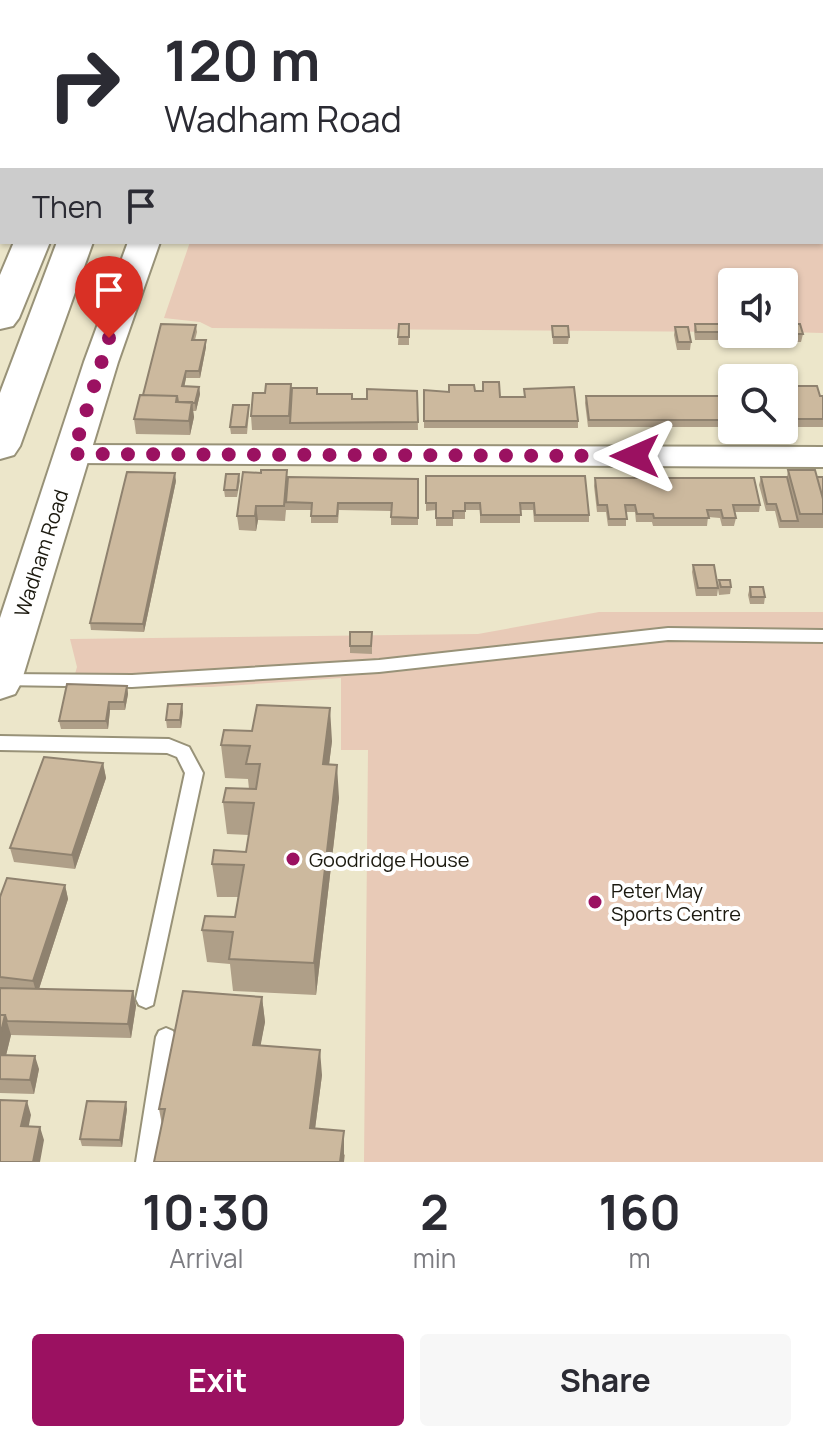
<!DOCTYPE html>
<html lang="en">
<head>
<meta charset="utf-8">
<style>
  :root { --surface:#fff; --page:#f7f7f7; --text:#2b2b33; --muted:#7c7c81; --accent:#9b1161 }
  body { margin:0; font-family:Manrope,sans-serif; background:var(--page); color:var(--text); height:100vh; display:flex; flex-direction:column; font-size:30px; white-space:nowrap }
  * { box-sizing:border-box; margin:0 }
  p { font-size:26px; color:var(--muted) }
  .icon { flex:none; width:44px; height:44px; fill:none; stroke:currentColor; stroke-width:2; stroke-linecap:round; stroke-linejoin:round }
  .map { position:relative; height:1162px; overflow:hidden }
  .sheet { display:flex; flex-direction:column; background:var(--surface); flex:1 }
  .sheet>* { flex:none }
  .guide { position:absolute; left:0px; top:0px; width:824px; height:244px; box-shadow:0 2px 6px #0004; background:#fff; color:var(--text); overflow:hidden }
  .fabs { position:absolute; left:718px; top:268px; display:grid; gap:16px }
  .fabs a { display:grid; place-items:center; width:80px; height:80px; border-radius:8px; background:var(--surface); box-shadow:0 2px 6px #0004; font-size:40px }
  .pin { position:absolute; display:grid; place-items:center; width:68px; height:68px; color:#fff; margin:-82px -34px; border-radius:50% 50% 50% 0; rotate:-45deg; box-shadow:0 0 8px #0007 }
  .pin .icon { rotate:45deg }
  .me { position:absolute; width:88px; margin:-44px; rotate:270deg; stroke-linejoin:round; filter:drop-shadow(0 0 6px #0008) }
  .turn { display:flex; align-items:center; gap:28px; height:168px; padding:0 32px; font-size:36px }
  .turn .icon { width:104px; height:104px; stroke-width:2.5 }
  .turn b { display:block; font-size:56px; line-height:68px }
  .then { display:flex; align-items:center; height:76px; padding:0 32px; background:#0003; gap:16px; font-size:30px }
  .eta { display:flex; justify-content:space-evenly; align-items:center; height:136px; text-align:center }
  .eta b { font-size:48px; font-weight:700; line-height:56px }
  .action { display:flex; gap:16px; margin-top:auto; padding:16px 32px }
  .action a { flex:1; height:92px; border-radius:8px; background:var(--accent); color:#fff; font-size:32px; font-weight:700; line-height:92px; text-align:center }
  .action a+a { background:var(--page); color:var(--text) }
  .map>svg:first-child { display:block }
</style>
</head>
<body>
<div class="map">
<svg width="823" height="1162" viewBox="0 0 823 1162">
  <rect width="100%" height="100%" fill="#ece6ca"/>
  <path fill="#e8cab7" d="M276 0H674L675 2H275Z
    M776 0H823V333L784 332V282H732V332L212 328 200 322 164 318 190 242H822V2H755Z
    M599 612H823V1162H364L368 750H341V678L211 687 71 688 77 667 70 639 478 634Z"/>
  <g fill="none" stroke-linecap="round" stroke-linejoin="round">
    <defs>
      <path id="service" d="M241 0H372L373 2H241Z
        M668 628 823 630V642L668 640 379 672 132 687 0 685V675L3 674 132 675 379 660Z
        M0 736 169 739 189 747 203 773 153 1005 146 1008 139 1005 136 999 185 773 177 757 167 753 0 750Z
        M166 1028 173 1031 176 1037 158 1162H136L156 1037 159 1031Z"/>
      <path id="minor" d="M0 62H2V76H0Z
        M73 445 823 447V467L73 463 63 461 58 454 63 447Z"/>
      <path id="tertiary" d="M128 242H160L118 362 21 683 15 694 0 699V618L84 362Z"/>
      <path id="trunk" d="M14 242H50L19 318 13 326 0 329V275Z
        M57 242H93L20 446 14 455 0 459V393Z"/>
    </defs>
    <use href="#service" stroke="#989278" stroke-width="4"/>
    <use href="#minor" stroke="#989278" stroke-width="4"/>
    <use href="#tertiary" stroke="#989278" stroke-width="4"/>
    <use href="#trunk" stroke="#989278" stroke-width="4"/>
    <use href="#service" fill="#fff" fill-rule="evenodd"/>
    <use href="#minor" fill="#fff" fill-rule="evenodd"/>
    <use href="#tertiary" fill="#fff" fill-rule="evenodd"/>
    <use href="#trunk" fill="#fff" fill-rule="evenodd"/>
  </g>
  <path fill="#af9f88" d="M399 324H409V345H398Z
    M695 324H732V334H736L735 340H695L694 331Z
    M787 324 803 334 801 342H788L785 332Z
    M196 325 197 332 195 340H206V347L200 378H186L184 386 199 387 200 394 196 411H193L194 417 190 435 136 434 134 419 143 395Z
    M552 326 569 337 568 344H553Z
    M675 327 691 342 690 350H677L674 335Z
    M792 386 820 396H823V427H784V396H791Z
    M524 389 578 421V428H424V390L449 392 475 391 500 397H524Z
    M417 391 418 430H252L251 416 265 393 292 392 353 399H367Z
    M586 396H732V427H588L585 403Z
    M249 405V413L247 434H231L230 427Z
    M788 470 817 477H823V528H779L775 511H766L759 485 761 477H787Z
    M239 474 240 481 237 497H225L224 490Z
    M426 476 589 515V522H534L533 510H520V523H480V510H465V519H453V526H436V510L426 511Z
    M288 477 418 479V525H391V511L339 510 338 523H311V510H286L285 521 258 520 256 531 239 530 237 516Z
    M595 478 760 505 759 512H735L736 518 734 526H722L720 518 708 517 707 526H653L652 522H636L635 512H626V526H608L606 512H597L594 486Z
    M176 481 144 632 91 630 90 623Z
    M693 565 718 586 719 580 731 587 730 594 719 595 718 589 717 596H696L692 572Z
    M750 587 765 597 764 604H750L748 595Z
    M372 632V654L350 653V646Z
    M127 686 128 694 125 710H110L108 729H61L59 721Z
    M183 712 181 728H167L166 720Z
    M332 741 329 764 339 798 316 995 233 991 230 964 207 962 202 930 235 917 238 897H217L212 864 246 852 249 835 227 834 223 802 249 789 248 779 225 778 221 745Z
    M103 763 106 778 75 869 14 862 10 848Z
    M65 885 68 899 39 989 133 991 136 1006 131 1038 11 1035 6 1055 39 1069 34 1094 0 1093V897Z
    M262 997 265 1022 260 1046 322 1075 315 1129 345 1155 344 1162H154L162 1125 159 1109Z
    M127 1109 122 1147 82 1146 80 1139Z"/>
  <path fill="#8f826f" d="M206 340V347L200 378 199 371Z
    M186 371V378L183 394 182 386Z
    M199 387 200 394 196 411 195 403Z
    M192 402 194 417 190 435 189 421Z
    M175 473 176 481 144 632 143 624Z
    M256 506 258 520 256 531 255 516Z
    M127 686 128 694 125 710 124 702Z
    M109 702 110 710 108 729 106 721Z
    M182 704 183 712 181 728 180 720Z
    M330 708 332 741 325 797 323 764Z
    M103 763 106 778 75 869 72 855Z
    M337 765 339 798 316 995 314 963Z
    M65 885 68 899 37 995 33 981Z
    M133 991 136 1006 131 1038 128 1024Z
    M262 997 265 1022 256 1070 253 1045Z
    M5 1015 11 1035 3 1068 0 1058V1036Z
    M320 1050 322 1075 312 1152 310 1128Z
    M35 1056 39 1069 34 1094 30 1080Z
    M27 1101 31 1115 26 1140 21 1126Z
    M126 1102 127 1109 122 1147 120 1140Z
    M40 1127 44 1140 40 1162H33Z
    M344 1131V1162H340Z"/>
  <path fill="#ccb99e" stroke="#8f826f" stroke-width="2" d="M24 0V2H4V1Z
    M161 324 196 325 192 340H206L199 371H186L182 386 199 387 195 403 178 402 177 396 143 395Z
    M399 324H409V337H398Z
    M695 324H732V332H696Z
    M787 324H800L803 334H789Z
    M552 326H568L569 337H553Z
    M675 327H688L691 342H678Z
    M483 382H499L500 397H525L524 389 574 387 578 421H424V390L449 392V385H474L475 391H483Z
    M266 384H291L289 416H251L253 393H265Z
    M792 386H817L820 396H823V419H784V396H794Z
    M292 388H317V394H352V399H367V389L417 391 418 422 290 423Z
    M140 395 177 396 176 402H192L189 421 134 419Z
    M586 396H732V420H589Z
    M233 405H249L246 427H230Z
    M261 470H287L284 506H256L255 516H237L243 472 261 473Z
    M788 470H815L823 499V514H800Z
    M127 472 175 473 143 624 90 623Z
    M226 474H239L237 490H224Z
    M426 476H585L589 515H535L534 503H520L521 515H481L480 503H465V511H453V518H436V503H426Z
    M288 477 418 479V518L391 517 392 503H338L337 516H311L312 503 286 502Z
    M761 477H787L798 521H781L776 504H767Z
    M817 477H823V499Z
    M595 478H754L760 505H733L736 518H723L721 510H707L709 518H654L653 514H637L635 505H625L627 519H609L607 505H598Z
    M693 565H714L718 588H698Z
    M719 580H730L731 587H721Z
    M750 587H763L765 597H751Z
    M350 632H372L371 646H350Z
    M67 684 127 686 124 702H109L106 721H59Z
    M168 704H182L180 720H166Z
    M257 705 330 708 323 764 337 765 314 963 229 959 233 932 202 930 205 916 235 917 244 865 212 864 214 850 246 852 254 803 223 802 226 788 256 789 260 764H246L250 746 221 745 224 730 252 731Z
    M44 757 103 763 72 855 10 848Z
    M7 878 65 885 33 981 0 977V897Z
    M0 988 133 991 128 1024 7 1021 5 1015H0Z
    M183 991 262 997 253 1045 320 1050 310 1128 344 1131 340 1162H154L165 1109H159Z
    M0 1015H5L0 1036Z
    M0 1055 35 1056 30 1080 0 1079Z
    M0 1100 27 1101 21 1126 40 1127 33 1162H0Z
    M87 1101 126 1102 120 1140 80 1139Z"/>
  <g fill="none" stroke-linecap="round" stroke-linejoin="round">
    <path stroke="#9b1161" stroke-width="14" stroke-dasharray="0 25.2" d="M109 338 73 454 635 456"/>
  </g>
  <g fill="#9b1161" stroke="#fff" stroke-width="3">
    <circle cx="293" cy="859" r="8"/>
    <circle cx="595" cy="902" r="8"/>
  </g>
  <g text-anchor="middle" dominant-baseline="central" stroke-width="8" stroke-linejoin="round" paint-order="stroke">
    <g font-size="20" fill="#1b190f" stroke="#fff">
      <text transform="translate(41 553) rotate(-72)">Wadham Road</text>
    </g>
    <g font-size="20" fill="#1b190f" stroke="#fff" text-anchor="start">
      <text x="309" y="859">Goodridge House</text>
      <text x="611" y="890">Peter May<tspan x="611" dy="23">Sports Centre</tspan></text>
    </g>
  </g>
</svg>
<div class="fabs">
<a><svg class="icon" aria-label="sound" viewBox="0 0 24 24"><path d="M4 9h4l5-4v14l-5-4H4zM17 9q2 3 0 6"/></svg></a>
<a><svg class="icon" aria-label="search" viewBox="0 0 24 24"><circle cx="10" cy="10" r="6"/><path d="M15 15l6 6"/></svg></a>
</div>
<div class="pin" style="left:109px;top:338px;background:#d93025"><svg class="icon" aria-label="arrive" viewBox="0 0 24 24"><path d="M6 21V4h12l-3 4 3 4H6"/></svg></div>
<svg class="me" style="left:635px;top:456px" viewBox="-20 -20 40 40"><path d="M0-17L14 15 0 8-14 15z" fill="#9b1161" stroke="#fff" stroke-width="4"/></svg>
<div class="guide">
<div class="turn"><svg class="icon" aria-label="right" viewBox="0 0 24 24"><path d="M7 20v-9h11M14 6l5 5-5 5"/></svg><div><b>120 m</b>Wadham Road</div></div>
<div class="then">Then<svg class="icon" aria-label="arrive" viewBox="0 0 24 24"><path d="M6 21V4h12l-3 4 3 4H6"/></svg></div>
</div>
</div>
<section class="sheet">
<div class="eta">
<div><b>10:30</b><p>Arrival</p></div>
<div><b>2</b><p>min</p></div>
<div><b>160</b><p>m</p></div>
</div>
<div class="action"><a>Exit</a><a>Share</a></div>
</section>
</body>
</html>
